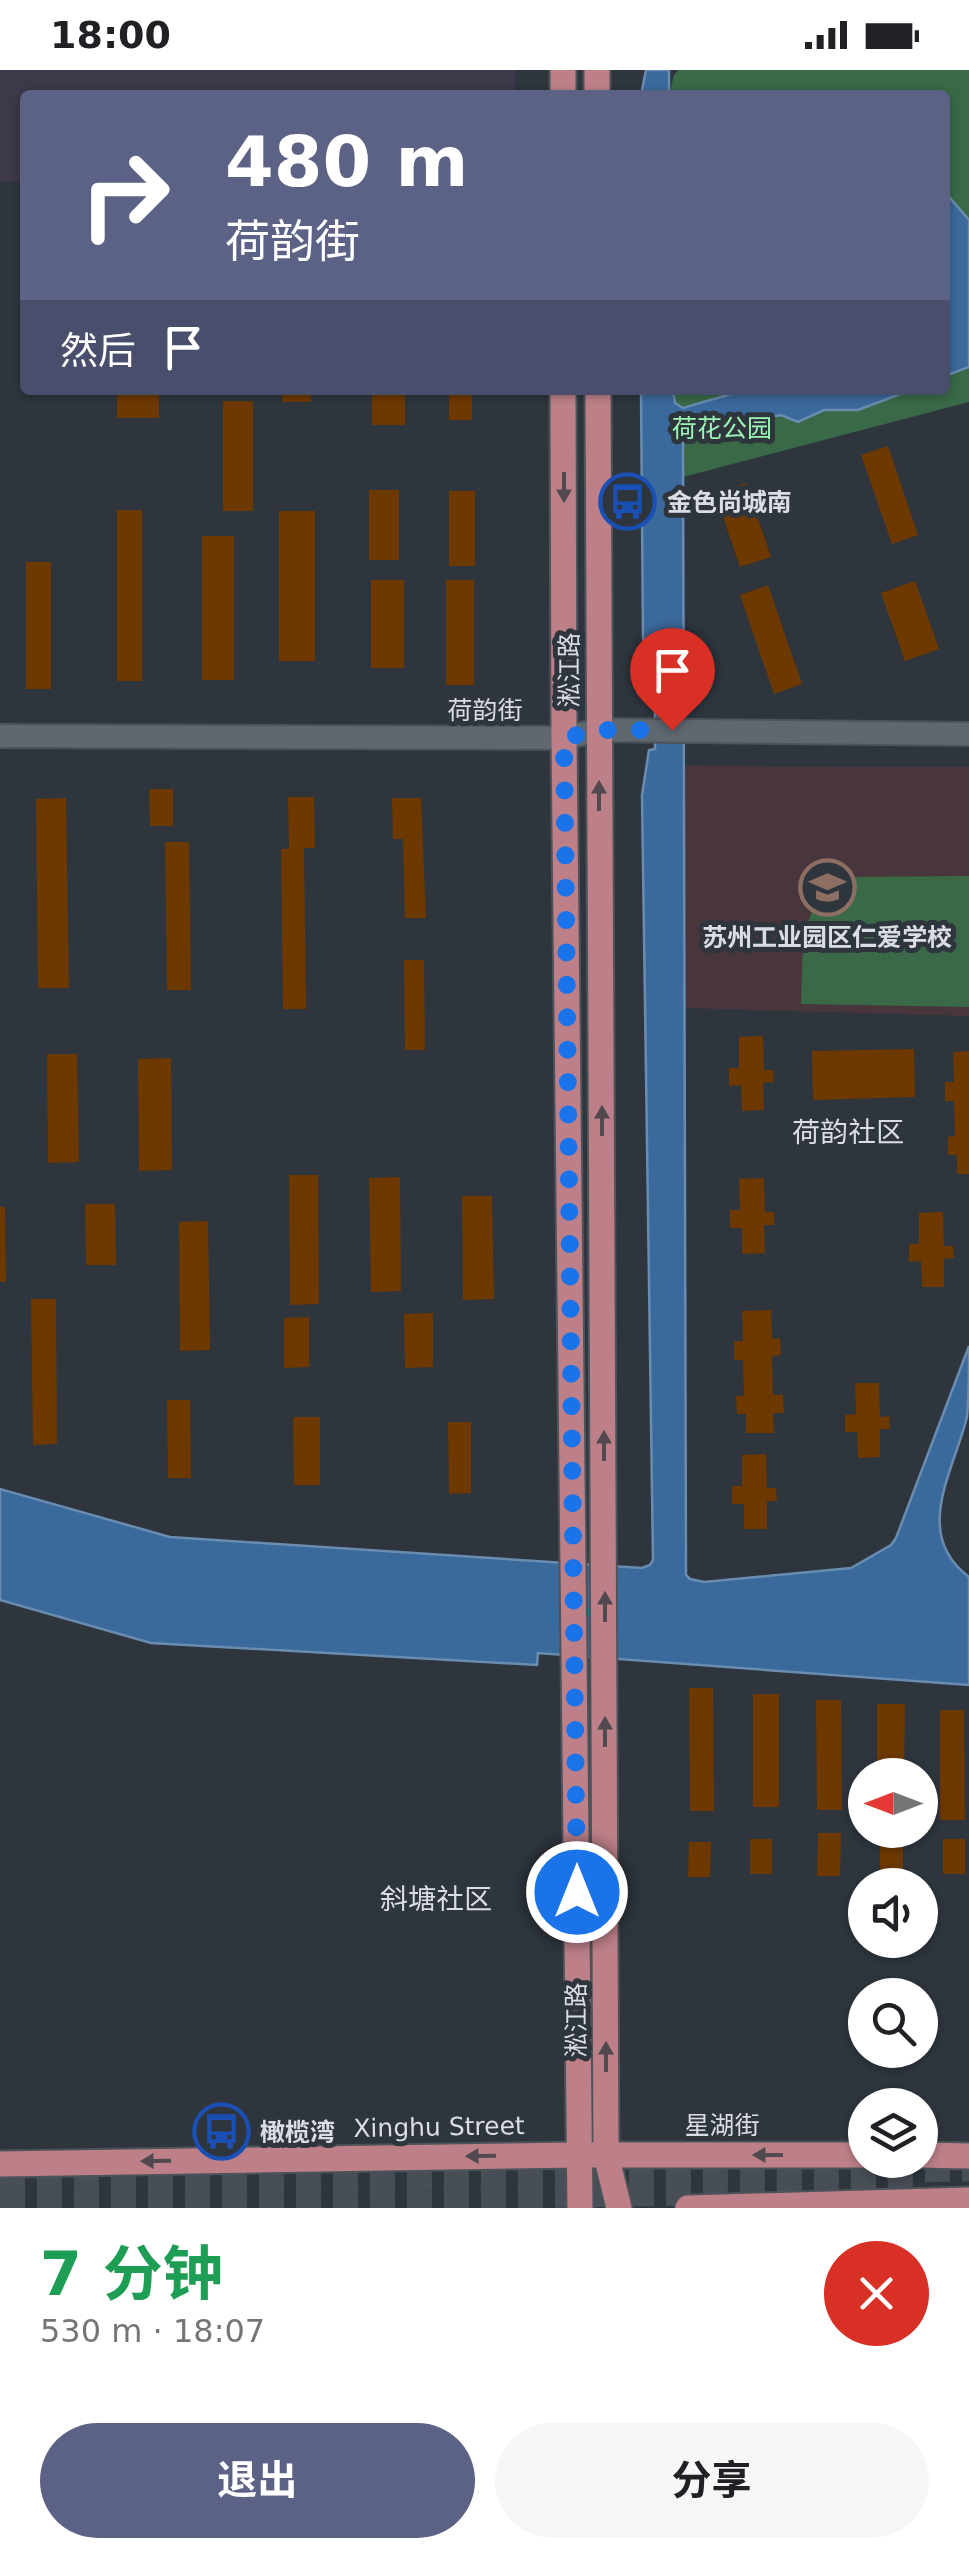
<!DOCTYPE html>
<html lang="zh">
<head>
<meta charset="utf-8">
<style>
  :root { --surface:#fff; --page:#f6f6f6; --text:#202124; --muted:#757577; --accent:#5b6286 }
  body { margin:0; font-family:"DejaVu Sans","Noto Sans SC",sans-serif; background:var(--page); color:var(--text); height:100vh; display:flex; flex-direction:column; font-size:38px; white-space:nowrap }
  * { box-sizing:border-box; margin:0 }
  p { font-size:32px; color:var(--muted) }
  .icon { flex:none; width:55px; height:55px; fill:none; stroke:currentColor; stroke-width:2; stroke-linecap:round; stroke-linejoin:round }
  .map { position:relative; height:2138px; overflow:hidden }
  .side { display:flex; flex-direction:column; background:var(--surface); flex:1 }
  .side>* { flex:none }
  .guide { position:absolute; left:20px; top:20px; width:930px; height:305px; border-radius:10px; box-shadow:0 2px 8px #0004; background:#5b6286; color:#fff; overflow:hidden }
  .needle { width:65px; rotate:270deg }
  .fabs { position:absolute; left:848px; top:1688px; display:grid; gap:20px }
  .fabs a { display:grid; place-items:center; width:90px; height:90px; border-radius:50%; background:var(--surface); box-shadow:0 2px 8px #0004; font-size:50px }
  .pin { position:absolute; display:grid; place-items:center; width:85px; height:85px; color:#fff; margin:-102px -42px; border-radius:50% 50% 50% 0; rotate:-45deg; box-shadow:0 0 10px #0007 }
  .pin .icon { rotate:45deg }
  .me { position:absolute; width:110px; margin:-55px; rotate:0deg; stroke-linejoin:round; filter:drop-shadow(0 0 8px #0008) }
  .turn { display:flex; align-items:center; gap:35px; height:210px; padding:0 40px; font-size:45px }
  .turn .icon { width:130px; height:130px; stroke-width:2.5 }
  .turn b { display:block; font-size:70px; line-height:85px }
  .then { display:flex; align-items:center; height:95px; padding:0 40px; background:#0003; gap:20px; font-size:38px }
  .round { display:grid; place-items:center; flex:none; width:105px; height:105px; border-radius:52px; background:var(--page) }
  .overview { display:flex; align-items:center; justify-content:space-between; height:170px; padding:0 40px }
  h1 { font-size:60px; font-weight:700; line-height:75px; color:#1e9e55 }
  .action { display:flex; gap:20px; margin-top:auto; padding:20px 40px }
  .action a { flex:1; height:115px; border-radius:60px; background:var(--accent); color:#fff; font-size:40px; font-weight:700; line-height:115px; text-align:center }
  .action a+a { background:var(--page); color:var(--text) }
  .status { display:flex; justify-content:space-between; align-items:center; height:70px; padding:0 50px; background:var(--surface); direction:ltr }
  .status svg { height:28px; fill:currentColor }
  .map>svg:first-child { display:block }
</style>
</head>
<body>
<div class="status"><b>18:00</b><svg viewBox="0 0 49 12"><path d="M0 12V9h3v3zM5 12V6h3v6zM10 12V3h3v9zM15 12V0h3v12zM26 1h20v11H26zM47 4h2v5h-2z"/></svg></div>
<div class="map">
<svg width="969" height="2138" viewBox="0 0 969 2138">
  <rect width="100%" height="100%" fill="#2e353d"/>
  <path fill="#3e394a" d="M0 0H515L516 25H25V112H0Z"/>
  <path fill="#49363d" d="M684 696 969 697V946L685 938Z"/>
  <path fill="#396947" d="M678 0H969V332L683 407V339L675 333 673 320H945V25H669L674 5Z
    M969 806V937L801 934 803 868 817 826 841 807Z"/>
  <path fill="#3a699b" stroke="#6a8cb1" stroke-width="2.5" d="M646 0H669V25H641Z
    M945 122 969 150V297L945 306Z
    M641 320H673L675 333 683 338 745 320H911L858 340H824L798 352 781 345 693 361 683 371 686 1505 690 1509 704 1512 851 1498 891 1475 896 1468 969 1276C969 1298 969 1326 967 1347 953 1403 912 1464 969 1507V1615L538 1583 537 1595 151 1573 0 1530V1419L170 1467 642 1498 650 1495 653 1490 642 725 649 680 655 679V609L643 568Z"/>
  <path fill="#6d3901" d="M117 320H159V348H117Z
    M282 320H311V332H282Z
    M372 320H405V355H372Z
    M449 320H472V350H449Z
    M223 331H253V441H223Z
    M888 376 918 465 892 474 861 385Z
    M746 413 771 487 740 497 715 424Z
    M369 420H399V490H369Z
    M449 421H475V496H449Z
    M117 440H142V611H117Z
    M279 441H315V591H279Z
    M202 466H234V610H202Z
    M26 492H51V619H26Z
    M371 510H404V598H371Z
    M446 510H474V615H446Z
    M915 511 939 579 905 591 881 523Z
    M768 515 802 614 774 624 740 525Z
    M149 719H173V756H150Z
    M288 727H314L315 778H304L306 939H283L281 779H289Z
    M66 728 69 918H38L36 729Z
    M392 728H421L426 848H405L403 769H393Z
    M165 772H189L191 920H167Z
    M404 890H424L425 980H405Z
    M763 966 764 1000H773L774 1012 763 1013 764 1040 742 1041 741 1015 729 1016V998H739V967Z
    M914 979 915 1027 813 1030 812 981Z
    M969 981V1104H957V1085H948V1067L955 1066 954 1031H945V1012H954L953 982Z
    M47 984H77L79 1092 48 1093Z
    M171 988 172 1100 139 1101 138 989Z
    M289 1105H318L319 1234 290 1235Z
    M400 1107 401 1221 371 1222 369 1108Z
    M764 1108 765 1142H774V1155H764L765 1183 742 1184V1158H730V1140H740L739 1109Z
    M462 1126H492L494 1229 463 1230Z
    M85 1134H115L116 1195H86Z
    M0 1137H5L6 1212H0Z
    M943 1142 944 1176H953L954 1188 944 1189V1217H922L921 1191 909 1192V1174H919V1143Z
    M208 1151 210 1280 180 1281 179 1152Z
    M31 1229H56L57 1374 33 1375Z
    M771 1240 772 1269 780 1268 781 1285 772 1286 773 1325H783L784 1343H773L774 1363H746V1344H737L736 1326H744L743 1290H734V1271H743L742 1241Z
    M433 1243V1297L405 1298 404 1244Z
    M309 1247V1297L284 1298V1248Z
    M855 1313H879L880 1347 889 1346 890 1359H880V1387L858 1388 857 1362H845V1345L856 1344Z
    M167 1330H190L191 1408H168Z
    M293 1347H320V1415H294Z
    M448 1352H471V1423L449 1424Z
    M766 1384 767 1418H776L777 1431H767V1459H744V1434H732V1416H742V1385Z
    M689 1618H713L714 1741H690Z
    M753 1624H779V1737H753Z
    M816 1630H841L842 1740H817Z
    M877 1634H905L904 1705H877Z
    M940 1640H964L965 1750H940Z
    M880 1762H903V1805H880Z
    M818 1763H841L840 1806H817Z
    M750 1769H772V1804H750Z
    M943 1769H965V1804H943Z
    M689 1772H711L710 1807H688Z"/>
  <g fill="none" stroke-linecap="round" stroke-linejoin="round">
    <path stroke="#484e56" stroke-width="25" stroke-dasharray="25 12" stroke-linecap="butt" d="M0 2117 969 2099
      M0 2135 920 2119"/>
    <defs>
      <path id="minor" d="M0 666 564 668 599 660 969 664"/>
      <path id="major" d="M563 0V25
        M597 0V25
        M563 320 564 668 580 2138
        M598 320 606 2085 619 2138
        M920 2085 969 2086
        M0 2094 579 2085H865
        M688 2138 969 2130"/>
    </defs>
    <use href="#minor" stroke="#4d5359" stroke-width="26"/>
    <use href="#major" stroke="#4d5359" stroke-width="29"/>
    <use href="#minor" stroke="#5f676f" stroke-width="22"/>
    <use href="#major" stroke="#bd8089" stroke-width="25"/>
  </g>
  <defs><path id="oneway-solid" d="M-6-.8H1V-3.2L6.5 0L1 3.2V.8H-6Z" transform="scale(2.5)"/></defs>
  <g fill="#524850">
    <use href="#oneway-solid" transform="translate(564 417) rotate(90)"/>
    <use href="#oneway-solid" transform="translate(599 726) rotate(-90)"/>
    <use href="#oneway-solid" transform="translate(602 1051) rotate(-90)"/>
    <use href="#oneway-solid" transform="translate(604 1376) rotate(-90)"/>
    <use href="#oneway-solid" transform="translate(605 1537) rotate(-90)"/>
    <use href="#oneway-solid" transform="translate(605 1662) rotate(-90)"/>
    <use href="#oneway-solid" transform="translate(606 1987) rotate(-90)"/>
    <use href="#oneway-solid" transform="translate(768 2085) rotate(-180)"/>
    <use href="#oneway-solid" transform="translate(481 2086) rotate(179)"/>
    <use href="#oneway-solid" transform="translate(156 2091) rotate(179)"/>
  </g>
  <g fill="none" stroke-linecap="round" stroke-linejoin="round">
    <path stroke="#1a73e8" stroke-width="18" stroke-dasharray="0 32.4" d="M577 1822 564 668 599 660H672"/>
  </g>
  <defs>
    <symbol id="bus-ring" viewBox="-11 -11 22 22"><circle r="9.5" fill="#2e353d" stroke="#1a4fb4" stroke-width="1.5"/><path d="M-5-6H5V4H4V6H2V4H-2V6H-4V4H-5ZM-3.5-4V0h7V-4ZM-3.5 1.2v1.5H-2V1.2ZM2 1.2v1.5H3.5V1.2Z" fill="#1a4fb4"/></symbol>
    <symbol id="school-ring" viewBox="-11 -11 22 22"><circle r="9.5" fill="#2e353d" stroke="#8d6e63" stroke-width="1.5"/><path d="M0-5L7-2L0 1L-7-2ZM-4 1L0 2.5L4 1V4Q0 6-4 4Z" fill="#8d6e63"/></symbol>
  </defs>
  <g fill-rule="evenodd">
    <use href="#bus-ring" x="596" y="400" width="63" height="63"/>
    <use href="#school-ring" x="796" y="786" width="63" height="63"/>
    <use href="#bus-ring" x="190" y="2030" width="63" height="63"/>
  </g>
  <g text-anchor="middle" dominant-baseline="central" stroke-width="10" stroke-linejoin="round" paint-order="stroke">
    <g font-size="25" fill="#9cf6b5" stroke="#2e353d">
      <text x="722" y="358">荷花公园</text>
    </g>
    <g font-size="25" font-weight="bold" fill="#dadee3" stroke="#2e353d" text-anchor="start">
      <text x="667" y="432">金色尚城南</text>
      <text x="827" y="867" text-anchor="middle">苏州工业园区仁爱学校</text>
      <text x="260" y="2062">橄榄湾</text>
    </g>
    <g font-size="25" fill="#dadee3" stroke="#2e353d">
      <text transform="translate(569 600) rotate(-90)">淞江路</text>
      <text x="485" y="640">荷韵街</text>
      <text transform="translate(576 1950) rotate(-90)">淞江路</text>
      <text x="722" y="2055">星湖街</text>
      <text transform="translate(439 2057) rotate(-1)">Xinghu Street</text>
    </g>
    <g font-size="28" fill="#dadee3" stroke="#2e353d">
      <text x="848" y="1062">荷韵社区</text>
      <text x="436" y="1829">斜塘社区</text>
    </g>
  </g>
</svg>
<div class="fabs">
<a><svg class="needle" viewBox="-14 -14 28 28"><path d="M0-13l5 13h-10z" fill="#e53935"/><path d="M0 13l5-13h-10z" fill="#757577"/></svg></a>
<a><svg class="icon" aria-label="sound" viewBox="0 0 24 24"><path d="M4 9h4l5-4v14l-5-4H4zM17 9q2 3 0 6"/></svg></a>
<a><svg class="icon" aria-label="search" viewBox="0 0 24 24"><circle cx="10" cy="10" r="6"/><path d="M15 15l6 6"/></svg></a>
<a><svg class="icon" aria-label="layers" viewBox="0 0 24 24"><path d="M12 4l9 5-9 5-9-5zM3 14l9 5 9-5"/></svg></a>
</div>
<div class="pin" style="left:672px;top:660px;background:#d93025"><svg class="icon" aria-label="arrive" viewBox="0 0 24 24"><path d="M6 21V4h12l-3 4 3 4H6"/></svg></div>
<svg class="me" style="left:577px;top:1822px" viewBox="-20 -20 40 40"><circle r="17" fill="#1a73e8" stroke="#fff" stroke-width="3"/><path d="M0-11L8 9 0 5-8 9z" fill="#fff"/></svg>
<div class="guide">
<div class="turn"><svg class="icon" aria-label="right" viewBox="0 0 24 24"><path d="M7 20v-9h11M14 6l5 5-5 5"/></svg><div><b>480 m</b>荷韵街</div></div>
<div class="then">然后<svg class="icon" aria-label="arrive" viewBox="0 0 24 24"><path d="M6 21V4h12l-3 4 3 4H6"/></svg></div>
</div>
</div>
<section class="side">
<div class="overview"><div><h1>7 分钟</h1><p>530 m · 18:07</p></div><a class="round" style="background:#d93025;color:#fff"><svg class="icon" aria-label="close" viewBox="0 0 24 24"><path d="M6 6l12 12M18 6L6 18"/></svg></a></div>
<div class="action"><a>退出</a><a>分享</a></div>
</section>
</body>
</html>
